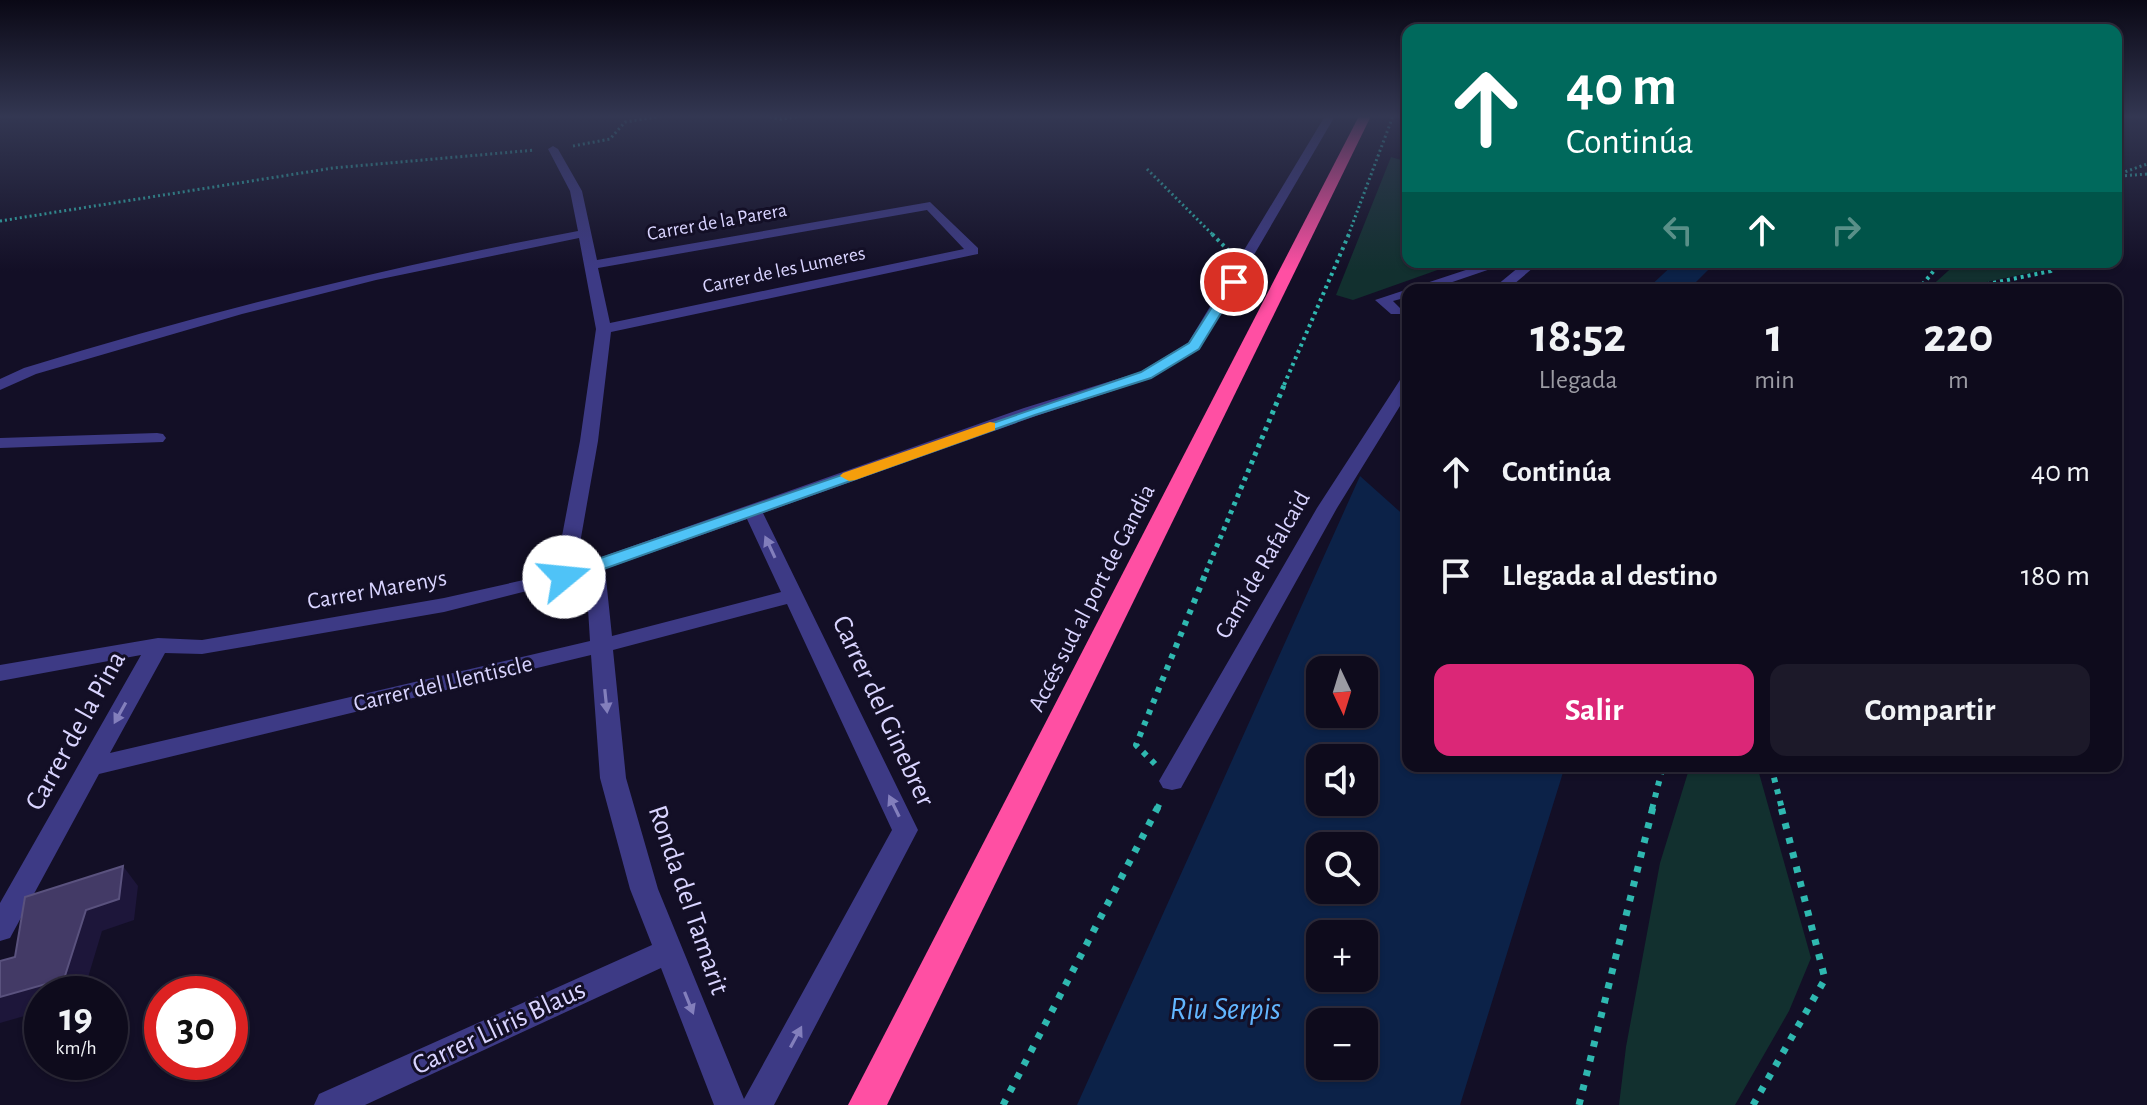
<!DOCTYPE html>
<html lang="es">
<head>
<meta charset="utf-8">
<style>
  :root { --surface:#0e0b1c; --page:#1c1929; --text:#f1f3f6; --muted:#9b9ba3; --line:#2e2b3b; --accent:#db2777 }
  body { margin:0; font-family:"Alegreya Sans",sans-serif; background:var(--page); color:var(--text); height:100vh; display:flex; flex-direction:column; font-size:30px; white-space:nowrap }
  * { box-sizing:border-box; margin:0 }
  p { font-size:26px; color:var(--muted) }
  .icon { flex:none; width:44px; height:44px; fill:none; stroke:currentColor; stroke-width:2; stroke-linecap:round; stroke-linejoin:round }
  .map { position:relative; flex:1; overflow:hidden }
  .panel { position:absolute; left:1402px; top:284px; width:720px; height:488px; display:flex; flex-direction:column; background:var(--surface); border-radius:16px; box-shadow:0 2px 6px #0004,0 0 0 2px var(--line) }
  .panel>* { flex:none }
  .top-card { position:absolute; left:1402px; top:24px; width:720px; height:244px; border-radius:16px; box-shadow:0 2px 6px #0004,0 0 0 2px var(--line); background:#00695c; color:#fff; overflow:hidden }
  .needle { width:52px; rotate:176deg }
  .controls { position:absolute; left:1306px; top:656px; display:grid; gap:16px }
  .controls a { display:grid; place-items:center; width:72px; height:72px; border-radius:16px; background:var(--surface); box-shadow:0 2px 6px #0004,0 0 0 2px var(--line); font-size:40px }
  .speed { position:absolute; left:24px; top:976px; display:flex; gap:16px; font-size:40px; font-weight:700; text-align:center }
  .speed>* { display:grid; place-content:center; width:104px; height:104px; border-radius:50%; background:var(--surface); box-shadow:0 2px 6px #0004,0 0 0 2px var(--line); line-height:1 }
  .speed small { font-size:20px; font-weight:400 }
  .speed .limit { border:12px solid #d22; background:#fff; color:#111 }
  .pin { position:absolute; display:grid; place-items:center; width:68px; height:68px; color:#fff; margin:-34px; border:4px solid #fff; border-radius:50%; box-shadow:0 2px 8px #0007 }
  .me { position:absolute; width:88px; margin:-44px; rotate:73deg; stroke-linejoin:round; filter:drop-shadow(0 0 6px #0008) }
  .turn { display:flex; align-items:center; gap:28px; height:168px; padding:0 32px; font-size:36px }
  .turn .icon { width:104px; height:104px; stroke-width:2.5 }
  .turn b { display:block; font-size:56px; line-height:68px }
  .lanes { display:flex; align-items:center; height:76px; padding:0 32px; background:#0003; justify-content:center; gap:40px; direction:ltr }
  .lanes .off { opacity:.35 }
  .eta { display:flex; justify-content:space-evenly; align-items:center; height:136px; text-align:center }
  .eta b { font-size:48px; font-weight:600; line-height:56px }
  .primary-button { display:flex; gap:16px; margin-top:auto; padding:16px 32px }
  .primary-button a { flex:1; height:92px; border-radius:16px; background:var(--accent); color:#fff; font-size:32px; font-weight:600; line-height:92px; text-align:center }
  .primary-button a+a { background:var(--page); color:var(--text) }
  ul { padding:0; list-style:none }
  li { display:flex; align-items:center; gap:24px; height:104px; padding:0 32px }
  li div { flex:1 }
  li b { display:block; font-size:30px }
  li em { font-style:normal }
  .map>svg:first-child { display:block }
</style>
</head>
<body>
<div class="map">
<svg width="2147" height="1105" viewBox="0 0 2147 1105">
  <rect width="100%" height="100%" fill="#130f26"/>
  <path fill="#12302f" d="M1391 157 1408 162V262H1460L1353 300 1336 295Z
    M1958 262H2049L2044 270 1949 290H1927Z
    M1690 766H1757L1811 958 1789 1011 1735 1105H1619L1626 1047 1660 863Z"/>
  <path fill="#0c2248" fill-rule="evenodd" d="M1360 476 1408 519V766H1565L1460 1105H1077ZM1364 670V714H1320V670ZM1364 758V802H1320V758ZM1320 846H1364V890H1320ZM1320 934H1364V978H1320ZM1364 1022V1066H1320V1022Z"/>
  <g fill="none" stroke-linecap="round" stroke-linejoin="round">
    <path fill="#0c2248" fill-rule="evenodd" d="M1676 262H1716L1688 290H1646Z"/>
    <path stroke="#2fb8b0" stroke-width="3" stroke-dasharray="2 3" stroke-linecap="butt" d="M765 116 781 119 801 116
      M573 146 610 139 625 122 662 116
      M1147 169 1214 236
      M2116 175 2147 164
      M2120 176 2147 174
      M0 221 333 168 535 150
      M1348 236 1393 116"/>
    <path stroke="#2fb8b0" stroke-width="4" stroke-dasharray="3 4" stroke-linecap="butt" d="M1212 234 1228 250
      M1918 290 1941 262
      M1959 290 2051 271 2057 262
      M1284 385 1349 234"/>
    <path stroke="#2fb8b0" stroke-width="5" stroke-dasharray="4 5" stroke-linecap="butt" d="M1206 572 1285 383"/>
    <path stroke="#2fb8b0" stroke-width="6" stroke-dasharray="5 7" stroke-linecap="butt" d="M1155 764 1136 745 1207 570
      M1771 766 1782 809
      M1157 809 1161 801
      M1652 809 1663 766"/>
    <path stroke="#2fb8b0" stroke-width="7" stroke-dasharray="6 9" stroke-linecap="butt" d="M1003 1105 1158 807
      M1579 1105 1653 807
      M1753 1105 1825 979 1781 807"/>
    <path fill="#3d3a85" fill-rule="evenodd" d="M1325 116H1335L1199 349 1152 378 1036 416 763 513 918 830 774 1105H714L661 968 365 1105H314L319 1094 652 945 630 889 600 778 591 655 99 774 10 938 0 941V903L141 655 0 681V665L158 638 202 640 444 598 555 573 580 441 596 329 579 238 376 280 242 314 36 374 0 390V379L24 368C207 312 390 266 578 231L570 191 548 149 553 146 558 149 582 191 597 260 930 202 978 248V254L973 255 611 332 598 441 576 566 1024 408 1140 372 1188 343ZM927 210 964 249 610 323 598 268ZM747 519 781 592 612 636 605 569ZM586 576 590 641 110 753 165 653 202 654 444 612ZM787 604 892 830 744 1099 658 889 626 778 613 650Z
      M1490 262H1511L1429 290H1408V297L1393 301 1403 311 1401 314H1391L1375 300Z
      M1525 262H1540L1507 290H1491Z
      M1408 375V393L1337 508 1181 788 1172 790 1163 788 1159 781 1163 774 1317 508 1400 380Z
      M157 433 163 434 166 438 163 442 0 448V438Z"/>
    <path fill="#ff4fa3" fill-rule="evenodd" d="M1359 116H1371L887 1105H848Z"/>
  </g>
  <path fill="#1d163a" d="M123 866 138 886 134 920 102 931 83 994H42V1011L0 1023V997L86 910Z"/>
  <path fill="#433a66" stroke="#5a527e" stroke-width="2" d="M123 866 119 899 86 910 64 979 0 997V961L15 957 25 897Z"/>
  <defs><path id="oneway-solid" d="M-6-.8H1V-3.2L6.5 0L1 3.2V.8H-6Z" transform="scale(2)"/></defs>
  <g fill="#837fbc">
    <use href="#oneway-solid" transform="translate(770 547) rotate(-115)"/>
    <use href="#oneway-solid" transform="translate(606 701) rotate(84)"/>
    <use href="#oneway-solid" transform="translate(120 713) rotate(119)"/>
    <use href="#oneway-solid" transform="translate(894 806) rotate(-116)"/>
    <use href="#oneway-solid" transform="translate(689 1003) rotate(68)"/>
    <use href="#oneway-solid" transform="translate(796 1037) rotate(-62)"/>
  </g>
  <linearGradient id="sky" x2="0" y2="1"><stop stop-color="#0a0815"/><stop offset="0.43" stop-color="#333752"/><stop offset="1" stop-color="#333752" stop-opacity="0"/></linearGradient>
  <rect width="2147" height="271" fill="url(#sky)"/>
  <path fill="#4fc3f7" stroke="#337fa1" stroke-width="2" d="M1234 278 1240 282 1199 349 1151 378 1035 415 570 581H557L554 577 557 573 1141 372 1189 343 1228 282Z"/>
  <path fill="#f59e0b" d="M990 422 995 423V430L855 480 849 481 840 476 843 473Z"/>
  <g text-anchor="middle" dominant-baseline="central" stroke-width="6" stroke-linejoin="round" paint-order="stroke">
    <g font-size="20" fill="#d9d4ff" stroke="#130f26">
      <text transform="translate(717 222) rotate(-10)">Carrer de la Parera</text>
      <text transform="translate(784 270) rotate(-12)">Carrer de les Lumeres</text>
    </g>
    <g font-size="24" fill="#d9d4ff" stroke="#130f26">
      <text transform="translate(1263 565) rotate(-60)">Camí de Rafalcaid</text>
      <text transform="translate(377 590) rotate(-10)">Carrer Marenys</text>
      <text transform="translate(1092 598) rotate(-63)">Accés sud al port de Gandia</text>
      <text transform="translate(443 684) rotate(-13)">Carrer del Llentiscle</text>
    </g>
    <g font-size="28" fill="#d9d4ff" stroke="#130f26">
      <text transform="translate(883 711) rotate(65)">Carrer del Ginebrer</text>
      <text transform="translate(76 731) rotate(-61)">Carrer de la Pina</text>
      <text transform="translate(688 900) rotate(71)">Ronda del Tamarit</text>
      <text transform="translate(499 1028) rotate(-25)">Carrer Lliris Blaus</text>
    </g>
    <g font-size="32" font-style="italic" fill="#62b6ff" stroke="#130f26">
      <text x="1225" y="1009">Riu Serpis</text>
    </g>
  </g>
</svg>
<div class="controls">
<a><svg class="needle" viewBox="-14 -14 28 28"><path d="M0-13l5 13h-10z" fill="#e53935"/><path d="M0 13l5-13h-10z" fill="#9b9ba3"/></svg></a>
<a><svg class="icon" aria-label="sound" viewBox="0 0 24 24"><path d="M4 9h4l5-4v14l-5-4H4zM17 9q2 3 0 6"/></svg></a>
<a><svg class="icon" aria-label="search" viewBox="0 0 24 24"><circle cx="10" cy="10" r="6"/><path d="M15 15l6 6"/></svg></a>
<a>+</a>
<a>−</a>
</div>
<div class="speed"><div>19<small>km/h</small></div><div class="limit">30</div></div>
<div class="pin" style="left:1234px;top:282px;background:#d93025"><svg class="icon" aria-label="arrive" viewBox="0 0 24 24"><path d="M6 21V4h12l-3 4 3 4H6"/></svg></div>
<svg class="me" style="left:564px;top:577px" viewBox="-20 -20 40 40"><circle r="19" fill="#fff"/><path d="M0-13L10 11 0 6-10 11z" fill="#4fc3f7"/></svg>
<div class="top-card">
<div class="turn"><svg class="icon" aria-label="ahead" viewBox="0 0 24 24"><path d="M12 20V5M6 11l6-6 6 6"/></svg><div><b>40 m</b>Continúa</div></div>
<div class="lanes"><svg class="icon off" aria-label="left" viewBox="0 0 24 24"><path d="M17 20v-9H6M10 6l-5 5 5 5"/></svg><svg class="icon" aria-label="ahead" viewBox="0 0 24 24"><path d="M12 20V5M6 11l6-6 6 6"/></svg><svg class="icon off" aria-label="right" viewBox="0 0 24 24"><path d="M7 20v-9h11M14 6l5 5-5 5"/></svg></div>
</div>
<section class="panel">
<div class="eta">
<div><b>18:52</b><p>Llegada</p></div>
<div><b>1</b><p>min</p></div>
<div><b>220</b><p>m</p></div>
</div>
<ul>
<li><svg class="icon" aria-label="ahead" viewBox="0 0 24 24"><path d="M12 20V5M6 11l6-6 6 6"/></svg><div><b>Continúa</b></div><em>40 m</em></li>
<li><svg class="icon" aria-label="arrive" viewBox="0 0 24 24"><path d="M6 21V4h12l-3 4 3 4H6"/></svg><div><b>Llegada al destino</b></div><em>180 m</em></li>
</ul>
<div class="primary-button"><a>Salir</a><a>Compartir</a></div>
</section>
</div>
</body>
</html>
